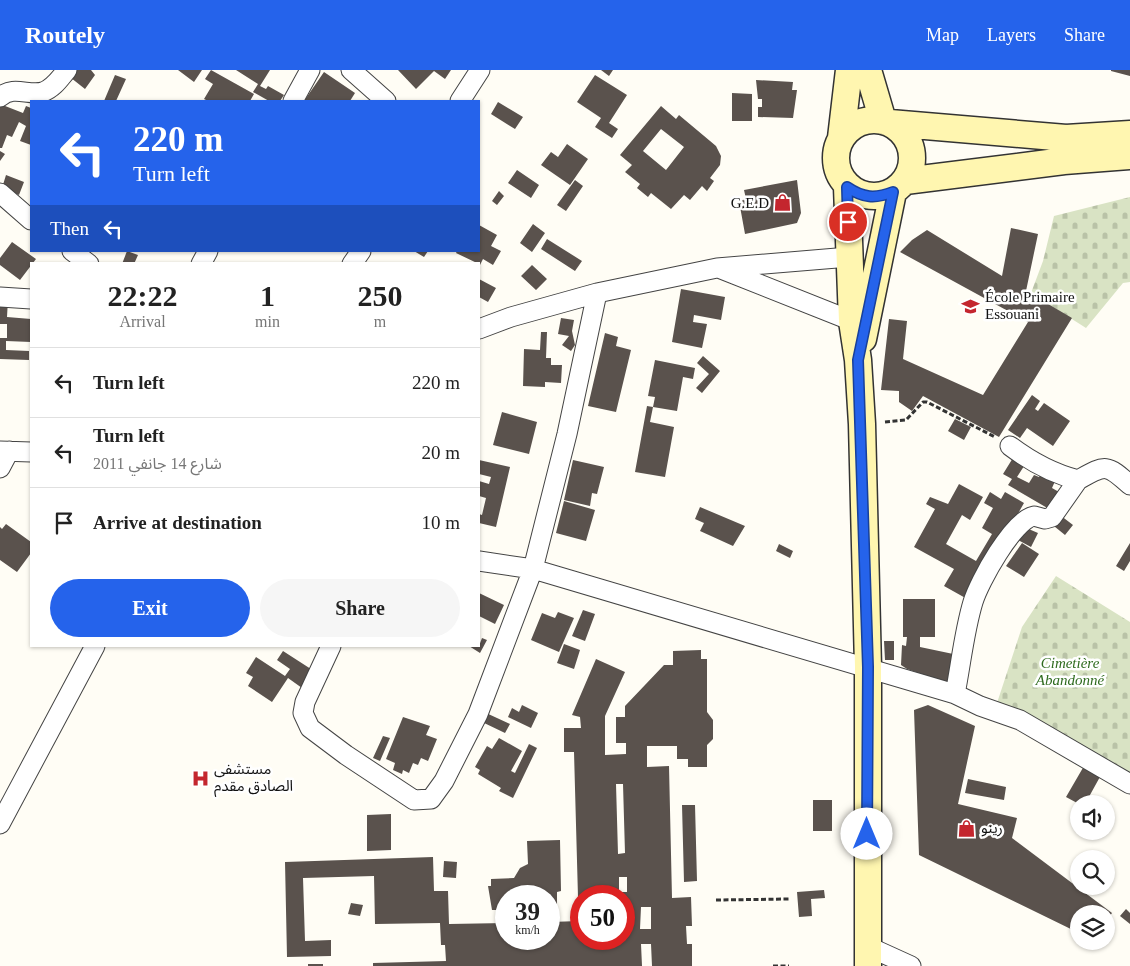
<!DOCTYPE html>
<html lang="en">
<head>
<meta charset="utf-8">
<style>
  :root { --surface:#fff; --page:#f6f6f6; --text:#222; --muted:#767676; --line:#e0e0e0; --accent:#2563eb }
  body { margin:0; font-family:"Times New Roman","Noto Sans Arabic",serif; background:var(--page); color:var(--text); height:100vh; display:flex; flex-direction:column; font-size:19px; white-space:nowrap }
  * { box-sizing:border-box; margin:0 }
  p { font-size:16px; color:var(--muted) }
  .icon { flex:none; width:28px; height:28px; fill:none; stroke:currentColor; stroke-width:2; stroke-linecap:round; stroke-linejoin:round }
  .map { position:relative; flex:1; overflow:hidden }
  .panel { position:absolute; left:30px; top:192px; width:450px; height:385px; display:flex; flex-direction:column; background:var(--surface); border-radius:0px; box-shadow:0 1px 4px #0004 }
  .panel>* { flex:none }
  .banner { position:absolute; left:30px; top:30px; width:450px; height:152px; border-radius:0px; box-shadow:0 1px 4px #0004; background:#2563eb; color:#fff; overflow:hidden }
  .controls { position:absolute; left:1070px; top:725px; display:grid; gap:10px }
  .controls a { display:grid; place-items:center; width:45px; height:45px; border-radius:50%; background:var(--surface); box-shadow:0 1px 4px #0004; font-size:25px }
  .speed { position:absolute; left:495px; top:815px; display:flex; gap:10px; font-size:25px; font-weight:700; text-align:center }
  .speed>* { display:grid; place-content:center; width:65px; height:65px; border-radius:50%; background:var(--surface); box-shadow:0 1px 4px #0004; line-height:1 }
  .speed small { font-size:12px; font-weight:400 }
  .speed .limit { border:8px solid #d22; background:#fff; color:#111 }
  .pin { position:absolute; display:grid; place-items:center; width:42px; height:42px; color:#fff; margin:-21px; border:2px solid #fff; border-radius:50%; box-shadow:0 1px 5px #0007 }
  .me { position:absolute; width:55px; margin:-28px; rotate:0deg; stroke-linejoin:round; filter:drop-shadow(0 0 4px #0008) }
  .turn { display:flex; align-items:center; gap:18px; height:105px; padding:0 20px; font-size:22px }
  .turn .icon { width:65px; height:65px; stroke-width:2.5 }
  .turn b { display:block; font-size:35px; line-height:42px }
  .then { display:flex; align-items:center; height:48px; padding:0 20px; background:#0003; gap:10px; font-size:19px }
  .eta { display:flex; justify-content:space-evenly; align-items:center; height:85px; text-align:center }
  .eta b { font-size:30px; font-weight:800; line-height:35px }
  .button { display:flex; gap:10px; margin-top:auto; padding:10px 20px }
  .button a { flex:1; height:58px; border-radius:30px; background:var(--accent); color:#fff; font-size:20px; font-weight:800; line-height:58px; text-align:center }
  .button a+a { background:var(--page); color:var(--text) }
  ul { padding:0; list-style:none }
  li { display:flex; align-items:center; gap:15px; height:70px; padding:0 20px; border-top:1px solid var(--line) }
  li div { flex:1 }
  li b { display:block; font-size:19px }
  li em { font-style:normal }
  header { display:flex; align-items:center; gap:30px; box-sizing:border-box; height:70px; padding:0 25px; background:var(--accent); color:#fff }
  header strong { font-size:24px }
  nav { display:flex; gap:28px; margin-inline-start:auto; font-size:18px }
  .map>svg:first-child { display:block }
</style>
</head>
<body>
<header>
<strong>Routely</strong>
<nav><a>Map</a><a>Layers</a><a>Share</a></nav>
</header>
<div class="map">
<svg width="1130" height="896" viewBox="0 0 1130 896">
  <defs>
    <pattern id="cemetery-stones" width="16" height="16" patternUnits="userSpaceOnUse" patternTransform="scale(1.25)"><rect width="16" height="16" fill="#d9e3c4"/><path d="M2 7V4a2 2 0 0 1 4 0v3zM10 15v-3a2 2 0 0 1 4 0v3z" fill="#b9c2a7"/></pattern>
  </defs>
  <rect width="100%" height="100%" fill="#fffdf5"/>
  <path fill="url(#cemetery-stones)" d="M1130 127V212L1123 213 1086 258 1031 223 1043 191 1054 146Z
    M1056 506 1130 552V706L997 633 1022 557Z"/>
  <path fill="#5a524d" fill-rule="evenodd" d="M61 0H91L95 5 85 19Z
    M178 0H202L194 12Z
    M211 0 254 24 250 31H208L204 29 213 14 205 9Z
    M236 0H270L260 16 266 19 268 16 284 25 280 31H269L253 22 258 14Z
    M398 0H451L445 9 434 1 416 19Z
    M601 0H613L609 6Z
    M1111 0H1130V6L1111 1Z
    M324 2 355 23 350 31H304Z
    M115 5 126 9 116 31H104Z
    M595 5 627 25 609 53 618 59 612 68 595 57 601 48 577 32Z
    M756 10 793 12 792 20H797L793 48 758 47V37H762V29H758Z
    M732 23 752 24V51H732Z
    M498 32 523 47 515 59 491 44Z
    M0 34 23 43 26 36 31 38V75L20 71 26 56 19 52 12 67 7 65 2 78H0Z
    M661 36 676 49 679 45 716 76 721 86 720 95 710 108 714 111 707 121 702 116 690 130 684 125 671 139 651 123 648 127 637 118 640 114 625 102 632 95 620 85ZM661 59 684 77 666 100 643 81Z
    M567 74 588 89 570 115 541 95 551 82 558 87Z
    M0 81 5 84 0 91Z
    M517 100 539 115 531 128 508 113Z
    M6 105 24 112 19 125 2 118Z
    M575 110 583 116 566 141 557 135Z
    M797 110 801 143 797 153 745 164 739 131 746 129 744 120Z
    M499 121 504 126 497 135 492 131Z
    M533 154 545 163 532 182 520 173Z
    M479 155 497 165 491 176 501 181 493 195 483 189 479 197V194L456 183 457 181H479Z
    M1011 158 1038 164 1026 221 1072 248 999 367 923 326 912 341 899 332V321L881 320 889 249 907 251 903 289 983 325 1028 252 900 182 912 170 927 160 1002 206Z
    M547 169 582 191 575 201 541 179Z
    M12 172 36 189 20 210 0 195V188Z
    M127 181 138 185 134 194H122Z
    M414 181H428L424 187Z
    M532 195 547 209 536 220 521 206Z
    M479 209 496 218 488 232 479 227Z
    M681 219 725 227 721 250 694 245 693 252 707 254 702 278 672 272Z
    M0 229H8L7 247 31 249V272L6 271V280L29 281V290L0 289V268H7V254H0Z
    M561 248 574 250 572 261 575 275 571 281 562 275 569 266 558 264Z
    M541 262H547L546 288H551V295H562L561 313 545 312V317L523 316 524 279 540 280Z
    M605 263 618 267 616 276 631 280 616 342 588 336Z
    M703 286 720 301 702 323 696 318 709 304 697 293Z
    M655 290 695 298 693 309 683 307 677 341 653 337 655 327 648 326Z
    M1032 325 1040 331 1035 339 1038 341 1044 333 1070 351 1053 376 1027 358 1020 368 1008 360Z
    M647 336 653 337 650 352 674 357 665 407 635 402Z
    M502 342 537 352 529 384 493 375Z
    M955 349 971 357 964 370 948 361Z
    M1016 383 1028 390 1017 407 1029 413 1034 405 1039 407 1042 401 1056 409 1052 418 1059 422 1049 439 1008 415 1012 409 1003 404Z
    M479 390 510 397 496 457 479 453V444L482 445 486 428 479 426V411L489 414 491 407 479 404Z
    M573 390 604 397 597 424 592 423 590 436 564 430Z
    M959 414 983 427 970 450 962 445 946 474 976 491 992 464 982 458 993 438 984 433 990 422 1001 429 1005 422 1024 433 969 530 944 516 954 499 914 477 935 439 926 434 930 427 948 434Z
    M564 431 595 440 586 471 556 463Z
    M700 437 745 456 733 476 700 461 704 453 695 449Z
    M1056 442 1073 455 1065 465 1049 452Z
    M6 454 31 472V483L17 502 0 490V457L2 459Z
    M1024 457 1038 463 1031 477 1018 470Z
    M1022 473 1039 484 1024 507 1006 496Z
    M1130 473V491L1124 501 1116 496Z
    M779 474 793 481 790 488 776 481Z
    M479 523 504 535 495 554 479 546Z
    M903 529H935V567H920V577L958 585 951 614 907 599 901 595 902 575 906 576 907 567H903Z
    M583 540 595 544 585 571 572 566Z
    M558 542 574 548 559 582 531 570 542 543 555 548Z
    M482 568 487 570 480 583 469 576H479Z
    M884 571H894V590H885Z
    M564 574 580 580 574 599 557 593Z
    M701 580V589H707V642L713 650V669L707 675V697H688V689H677V676H647V697L669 696 672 828 691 827 692 856H686L687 874H692V896H652L651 874H641L642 896H373V893L446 891 445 875H441L440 853 375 854 374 806 303 808 305 871 331 870V886L287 887 285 792 433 787 434 821H448L449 854 506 853V869H549V852L581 851V869H624V850H628V841H624V826L578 827 574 682H564V658H581L580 647 572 645 596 589 625 602 605 646V685L626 684V673H616V647H625V636L664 595H673V581ZM616 714H623L625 783 618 784ZM619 807H627V822H619ZM641 837H651V859H640Z
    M283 581 314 601 302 618 288 608 272 632 248 616 253 607 246 603 256 587 285 606 290 599 277 590Z
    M522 635 538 643 531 658 508 647 512 638 519 642Z
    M928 635 975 656 958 734 1017 748 1012 768 1112 843 1106 851V844H1079V863L919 785 914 640Z
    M484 642 510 654 505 663 480 651Z
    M403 647 430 656 426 665 437 669 428 691 421 688 418 695 413 693 409 703 403 700 402 704 393 700 395 693 386 689Z
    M383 666 390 668 380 691 373 688Z
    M499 668 522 681 511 701 515 703 529 674 537 678 513 728 499 721 501 718 478 704 480 700 475 697 487 676 492 679Z
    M1084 696 1101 705 1085 734H1079L1066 727Z
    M968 709 1006 717 1004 730 965 723Z
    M813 730H832V761H813Z
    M682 735H695L697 811 684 812Z
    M391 744V780L367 781V745Z
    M560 770 561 821 557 822V839H549V826H506V840H492L488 816H491V809L514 808 520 798 528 794 527 771Z
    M444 791 457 792 456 808 443 807Z
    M824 820 825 828 811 829 812 846 799 847 797 822Z
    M351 833 363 835 360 846 348 844Z
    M1126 839 1130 843V854L1120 846Z
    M308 894H323V896H308Z"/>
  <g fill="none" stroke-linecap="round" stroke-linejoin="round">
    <defs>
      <path id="minor" d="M351 0 386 31
        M0 27C14 15 28 26 43 22 54 18 60 8 67 0
        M293 31 310 0
        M460 31 480 0
        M0 123 31 150
        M72 181 89 194
        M201 194 208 181
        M352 194 361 181
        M721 199 852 251
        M0 227 31 229
        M479 259 511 247 597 223 717 198 849 187
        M1010 376C1030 391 1054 404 1078 410 1105 395 1106 393 1130 415
        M0 381 31 382
        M0 398 9 381
        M479 491 533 499 955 624 980 636 1020 650 1130 714
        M331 576 305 632 303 643 310 658 346 685 414 730 431 729 444 711 478 644 533 499 567 364 597 223
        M955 624C961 594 964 562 973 532 979 512 1013 450 1034 446L1045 449 1052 447 1078 410
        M0 754 95 576
        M867 876 911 896"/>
      <path id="secondary" d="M868 0 883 51
        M836 88a38 38 0 1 1 76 0a38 38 0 1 1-76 0Z
        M890 53 1066 68 1130 64
        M841 68 849 0
        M905 111 1064 91 1130 86
        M847 117 852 251 858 290 862 354 868 597V896
        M863 269 893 122"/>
    </defs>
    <use href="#minor" stroke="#444" stroke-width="21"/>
    <use href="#secondary" stroke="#333" stroke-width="29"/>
    <path stroke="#333" stroke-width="3" stroke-dasharray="5 2.5" stroke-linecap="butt" d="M885 352 906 350 923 332H927L995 367
      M716 830 790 829
      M773 896H789"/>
    <use href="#minor" stroke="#fff" stroke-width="19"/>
    <use href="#secondary" stroke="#fff6b0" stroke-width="26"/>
  </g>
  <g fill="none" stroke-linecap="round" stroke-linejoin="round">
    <defs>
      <path id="route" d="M848 152 847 117C863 128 875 129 893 122L858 290 868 597 867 764"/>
    </defs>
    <use href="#route" stroke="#184099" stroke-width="12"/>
    <use href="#route" stroke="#2563eb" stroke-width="9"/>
  </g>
  <defs>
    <symbol id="shop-bare" viewBox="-9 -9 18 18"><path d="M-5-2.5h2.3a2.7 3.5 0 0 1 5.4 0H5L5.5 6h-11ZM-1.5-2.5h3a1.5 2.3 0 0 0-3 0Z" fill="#c4262e" stroke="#fff" stroke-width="2.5" paint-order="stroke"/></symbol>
    <symbol id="school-bare" viewBox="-9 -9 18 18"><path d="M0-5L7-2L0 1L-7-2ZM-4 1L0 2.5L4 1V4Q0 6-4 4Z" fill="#c4262e" stroke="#fff" stroke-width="2.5" paint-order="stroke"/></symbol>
    <symbol id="hospital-bare" viewBox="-9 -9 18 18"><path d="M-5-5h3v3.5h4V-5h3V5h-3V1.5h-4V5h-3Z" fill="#c4262e" stroke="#fff" stroke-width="2.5" paint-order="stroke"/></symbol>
  </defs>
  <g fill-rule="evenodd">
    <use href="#shop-bare" x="770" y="120" width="25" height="25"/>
    <use href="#school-bare" x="958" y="224" width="25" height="25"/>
    <use href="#hospital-bare" x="188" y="696" width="25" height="25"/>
    <use href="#shop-bare" x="954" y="746" width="25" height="25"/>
  </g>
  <g text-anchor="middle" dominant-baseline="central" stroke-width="5" stroke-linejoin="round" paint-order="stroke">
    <g font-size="15" fill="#111" stroke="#fff" text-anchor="start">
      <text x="769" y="133" text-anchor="end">G.E.D</text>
      <text x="985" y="227">École Primaire<tspan x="985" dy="17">Essouani</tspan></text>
      <text x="214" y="699">مستشفى<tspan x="214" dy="17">الصادق مقدم</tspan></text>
      <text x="981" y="758">رينو</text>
    </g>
    <g font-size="15" font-style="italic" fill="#2f6b1f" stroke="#fff">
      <text x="1070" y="593">Cimetière<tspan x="1070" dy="17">Abandonné</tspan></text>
    </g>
  </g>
</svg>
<div class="controls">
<a><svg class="icon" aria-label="sound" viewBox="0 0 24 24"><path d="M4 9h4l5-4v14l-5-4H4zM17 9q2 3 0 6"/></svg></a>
<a><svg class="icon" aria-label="search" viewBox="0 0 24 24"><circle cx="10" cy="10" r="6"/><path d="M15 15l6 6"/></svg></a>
<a><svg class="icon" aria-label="layers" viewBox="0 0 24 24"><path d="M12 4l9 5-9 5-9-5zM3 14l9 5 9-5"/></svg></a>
</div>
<div class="speed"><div>39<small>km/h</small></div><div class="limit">50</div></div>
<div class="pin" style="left:848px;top:152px;background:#d93025"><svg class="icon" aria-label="arrive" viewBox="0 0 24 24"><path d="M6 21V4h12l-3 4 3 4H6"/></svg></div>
<svg class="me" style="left:867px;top:764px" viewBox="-20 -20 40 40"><circle r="19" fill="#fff"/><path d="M0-13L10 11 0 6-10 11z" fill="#2563eb"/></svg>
<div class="banner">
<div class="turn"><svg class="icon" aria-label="left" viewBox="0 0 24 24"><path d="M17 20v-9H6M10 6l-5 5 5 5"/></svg><div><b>220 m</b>Turn left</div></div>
<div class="then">Then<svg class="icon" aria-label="left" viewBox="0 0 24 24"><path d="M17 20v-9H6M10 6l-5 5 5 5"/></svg></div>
</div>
<section class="panel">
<div class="eta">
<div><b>22:22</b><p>Arrival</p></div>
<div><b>1</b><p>min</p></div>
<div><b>250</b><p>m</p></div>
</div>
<ul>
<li><svg class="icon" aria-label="left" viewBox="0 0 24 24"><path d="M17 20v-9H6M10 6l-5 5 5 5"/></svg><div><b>Turn left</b></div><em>220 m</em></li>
<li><svg class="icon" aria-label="left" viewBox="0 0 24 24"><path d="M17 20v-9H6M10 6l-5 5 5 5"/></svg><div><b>Turn left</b><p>شارع 14 جانفي 2011</p></div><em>20 m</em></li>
<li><svg class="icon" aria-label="arrive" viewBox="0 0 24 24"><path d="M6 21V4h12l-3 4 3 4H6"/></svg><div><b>Arrive at destination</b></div><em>10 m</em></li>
</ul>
<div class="button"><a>Exit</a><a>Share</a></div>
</section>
</div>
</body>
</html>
